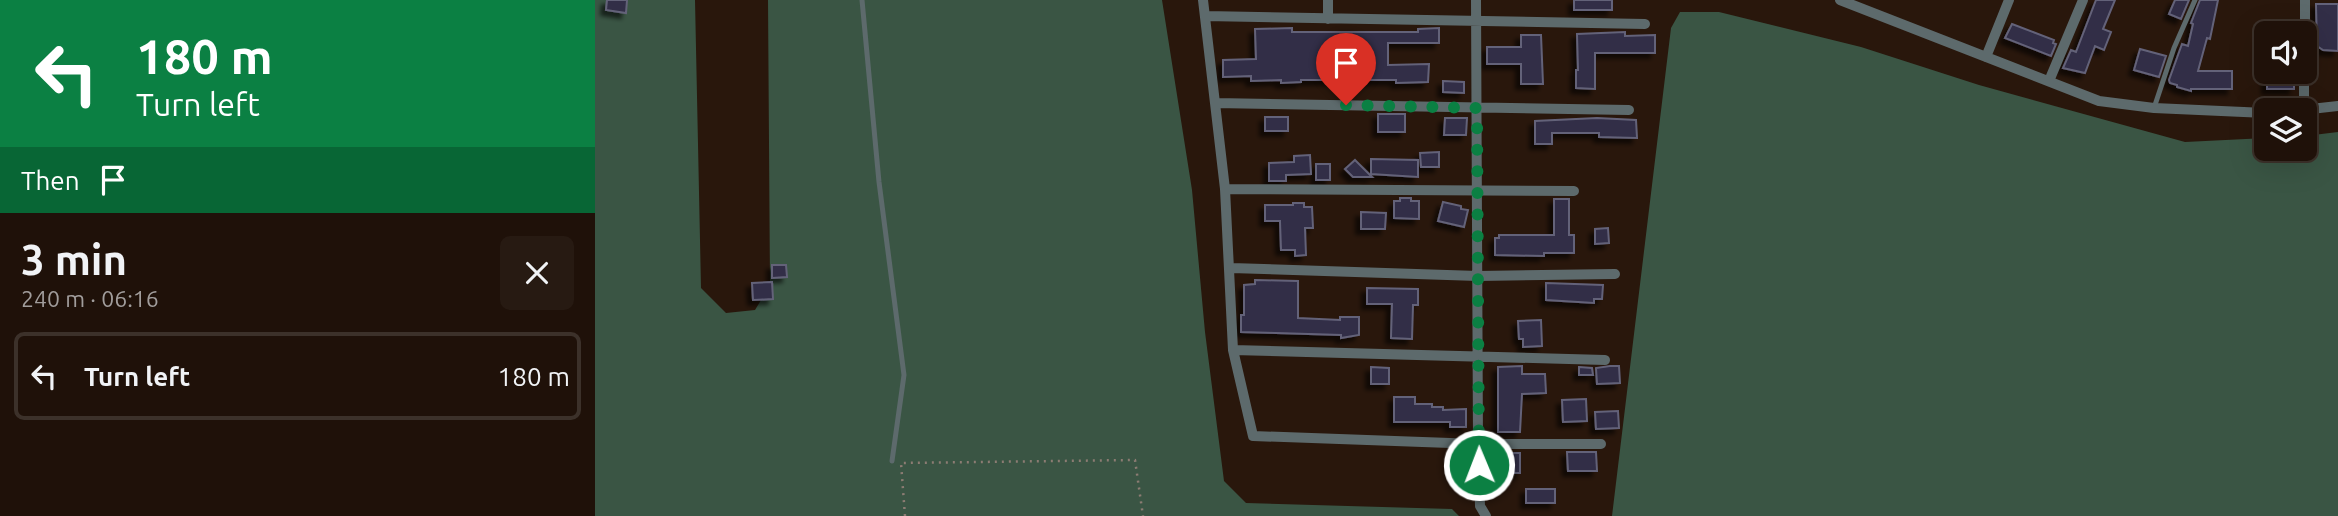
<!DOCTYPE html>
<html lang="en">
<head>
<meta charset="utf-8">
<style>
  :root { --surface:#1f1109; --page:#271a12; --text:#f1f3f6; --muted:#a19d9c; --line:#3c312a }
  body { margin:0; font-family:Ubuntu,sans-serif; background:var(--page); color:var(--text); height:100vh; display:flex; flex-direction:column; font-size:26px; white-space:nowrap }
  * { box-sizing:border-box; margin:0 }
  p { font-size:23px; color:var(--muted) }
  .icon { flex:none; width:38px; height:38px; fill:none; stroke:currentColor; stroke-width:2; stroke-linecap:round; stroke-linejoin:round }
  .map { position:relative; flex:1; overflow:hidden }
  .sheet { display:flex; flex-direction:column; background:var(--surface); width:595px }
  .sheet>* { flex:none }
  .guide { background:#0b8043; color:#fff; overflow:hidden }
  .tools { position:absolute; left:1659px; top:21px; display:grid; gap:14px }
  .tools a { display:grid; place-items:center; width:63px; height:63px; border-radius:10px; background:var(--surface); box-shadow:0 7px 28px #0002,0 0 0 2px var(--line); font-size:35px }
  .pin { position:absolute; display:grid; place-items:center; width:60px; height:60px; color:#fff; margin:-72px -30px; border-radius:50% 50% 50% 0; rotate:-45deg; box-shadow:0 0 7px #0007 }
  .pin .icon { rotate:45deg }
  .me { position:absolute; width:77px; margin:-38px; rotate:359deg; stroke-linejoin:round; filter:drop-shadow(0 0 5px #0008) }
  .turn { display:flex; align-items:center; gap:24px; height:147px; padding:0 21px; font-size:32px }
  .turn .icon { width:91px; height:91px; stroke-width:2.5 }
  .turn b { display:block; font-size:49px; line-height:60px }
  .then { display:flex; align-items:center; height:66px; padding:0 21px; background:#0003; gap:14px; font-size:26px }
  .round { display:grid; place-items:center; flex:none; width:74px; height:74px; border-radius:10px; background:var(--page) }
  .summary { display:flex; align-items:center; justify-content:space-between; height:119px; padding:0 21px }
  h1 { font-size:42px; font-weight:600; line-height:52px }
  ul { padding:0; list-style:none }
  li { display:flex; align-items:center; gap:21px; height:88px; margin:0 14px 10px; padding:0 7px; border:4px solid var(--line); border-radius:10px }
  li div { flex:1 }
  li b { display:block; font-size:26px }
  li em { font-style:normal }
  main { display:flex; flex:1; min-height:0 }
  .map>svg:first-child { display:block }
</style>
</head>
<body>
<main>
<section class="sheet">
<div class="guide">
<div class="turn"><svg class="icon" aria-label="left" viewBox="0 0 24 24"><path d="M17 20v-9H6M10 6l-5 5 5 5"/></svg><div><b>180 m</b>Turn left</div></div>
<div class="then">Then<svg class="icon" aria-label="arrive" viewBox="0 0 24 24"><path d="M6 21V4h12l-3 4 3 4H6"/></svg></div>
</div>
<div class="summary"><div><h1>3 min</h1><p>240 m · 06:16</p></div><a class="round"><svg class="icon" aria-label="close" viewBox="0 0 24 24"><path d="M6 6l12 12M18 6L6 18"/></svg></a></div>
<ul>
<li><svg class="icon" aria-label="left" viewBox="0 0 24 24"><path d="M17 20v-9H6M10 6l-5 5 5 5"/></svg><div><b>Turn left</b></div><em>180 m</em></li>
</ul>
</section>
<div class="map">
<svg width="1743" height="516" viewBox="0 0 1743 516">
  <defs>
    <filter id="shadow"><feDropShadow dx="-5" dy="5" stdDeviation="2" flood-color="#0009"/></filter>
  </defs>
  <rect width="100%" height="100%" fill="#29170c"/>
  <path fill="#3a5544" d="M0 0H100L106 288 131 313 160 310 175 285 173 0H567L597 190 610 332 629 481 651 503 857 509 864 516H0Z
    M1085 12H1124L1266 47 1384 85 1590 142 1671 138V149H1710V136L1743 132V516H1017L1076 28Z"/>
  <path fill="#302d46" stroke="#646279" stroke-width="2" filter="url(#shadow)" d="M12 0H32L31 13 11 10Z
    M979 0H1017V10H979Z
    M1501 0H1520L1508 29 1516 32 1509 50 1500 46 1490 73 1468 68 1476 50 1481 52Z
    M1580 0H1594L1586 19 1574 14Z
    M1605 0H1623L1615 39 1612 38 1603 71H1637V89H1596V91L1582 87V85L1575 83 1574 80 1587 44 1593 46 1598 24 1596 23Z
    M1721 4H1743V51L1728 50 1722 46Z
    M1671 21H1694V33H1671Z
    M1417 24 1459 40 1458 43 1461 44 1456 56 1410 38Z
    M697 28V32H823V29L844 28V43H793V65L834 64 833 82 801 83V80H771L770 51H745V80H706V82L686 83V80L656 81V76L628 77V60L661 59 660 29Z
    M1030 32V36L1060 35V53H1000V89L981 88V70H983L982 34Z
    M926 35H946L948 84H926V64H892V47H926Z
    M1545 49 1571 56 1564 77 1539 70Z
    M1672 73H1699V89H1672Z
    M848 81 869 82V93L848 92Z
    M783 114H810V132H783Z
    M670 117H693V131H670Z
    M850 118H872L871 135H849Z
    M1002 118 1041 120 1042 138 1004 137V133H957V144H940V121Z
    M844 152V167H826L825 153Z
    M715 155 716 174 691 175V181H674V163L699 162V156Z
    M776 159 823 160V177L776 174Z
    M760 160 777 177H758L750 169Z
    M721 164H735V180H721Z
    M805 198H816V201H824V219L799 218V201H805Z
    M959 199H974V235H979V253H949V256L900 255V238H904V235H959Z
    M848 202 866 206V209L873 210 869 227 843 221Z
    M698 203H709V207H717L718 228H710L711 255 700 256V250H686L685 221H670V205H698Z
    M766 212 791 213 790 229H766Z
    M1013 228 1014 243 1000 244V229Z
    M177 265H191L192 277 177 278Z
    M660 280 703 281V318L745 320V317H764V335L746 338V335L646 332V315H649V285L660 284Z
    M177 282 178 299 158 300 157 283Z
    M951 283 1008 285 1007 299H999V303L951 300Z
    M772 288 823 289V305H818L817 339 796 338 797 304H772Z
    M946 320 947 346 928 347V339H924L923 321Z
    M927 366V374H950L951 393 927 394 925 432H903V367Z
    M1015 366H1024L1025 383 1002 384 1001 368Z
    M776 367 794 368V384H776Z
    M984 367 997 368 998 375H984Z
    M799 397H820V404H837V407H848V410L871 409V427H855V422H799Z
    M991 399 992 421 968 422 967 400Z
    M1023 411 1024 428 1001 429 1000 412Z
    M972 452H1001L1002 471H973Z
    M902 453H925V473H902Z
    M931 489H960V503H931Z"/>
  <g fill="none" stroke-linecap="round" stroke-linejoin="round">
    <path stroke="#8c7c73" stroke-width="2.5" stroke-dasharray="2 5" stroke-linecap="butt" d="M310 516 306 463 540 460 548 516"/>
    <path stroke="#5d6a6c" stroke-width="5" d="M267 0 284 182 309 375 297 461
      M1559 108 1579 48 1600 0"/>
    <path stroke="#5d6a6c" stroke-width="10" d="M608 0 630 189 638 350 658 436 883 444 881 0
      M1245 0 1504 101 1559 108 1671 113
      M610 16 1050 24
      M733 19V0
      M1710 33V0
      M1391 57 1414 0
      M1454 81 1488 0
      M620 103 1034 110
      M1707 110 1743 106
      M1709 110V72
      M630 189 979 191
      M636 268 883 276 1020 274
      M638 350 1010 360
      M891 516 885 506 883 444H1006"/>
  </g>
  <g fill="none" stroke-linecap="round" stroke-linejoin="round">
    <path stroke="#0b8043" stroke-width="12" stroke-dasharray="0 21.6" d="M751 105 882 108 884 465"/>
  </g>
</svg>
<div class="tools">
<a><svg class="icon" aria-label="sound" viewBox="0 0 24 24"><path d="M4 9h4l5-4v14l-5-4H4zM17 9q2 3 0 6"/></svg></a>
<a><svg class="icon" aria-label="layers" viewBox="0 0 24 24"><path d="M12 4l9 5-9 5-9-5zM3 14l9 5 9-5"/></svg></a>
</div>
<div class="pin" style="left:751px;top:105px;background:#d93025"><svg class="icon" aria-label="arrive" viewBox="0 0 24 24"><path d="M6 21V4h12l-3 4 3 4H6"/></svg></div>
<svg class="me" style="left:884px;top:465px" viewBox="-20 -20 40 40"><circle r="17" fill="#0b8043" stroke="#fff" stroke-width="3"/><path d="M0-11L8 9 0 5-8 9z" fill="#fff"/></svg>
</div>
</main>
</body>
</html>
